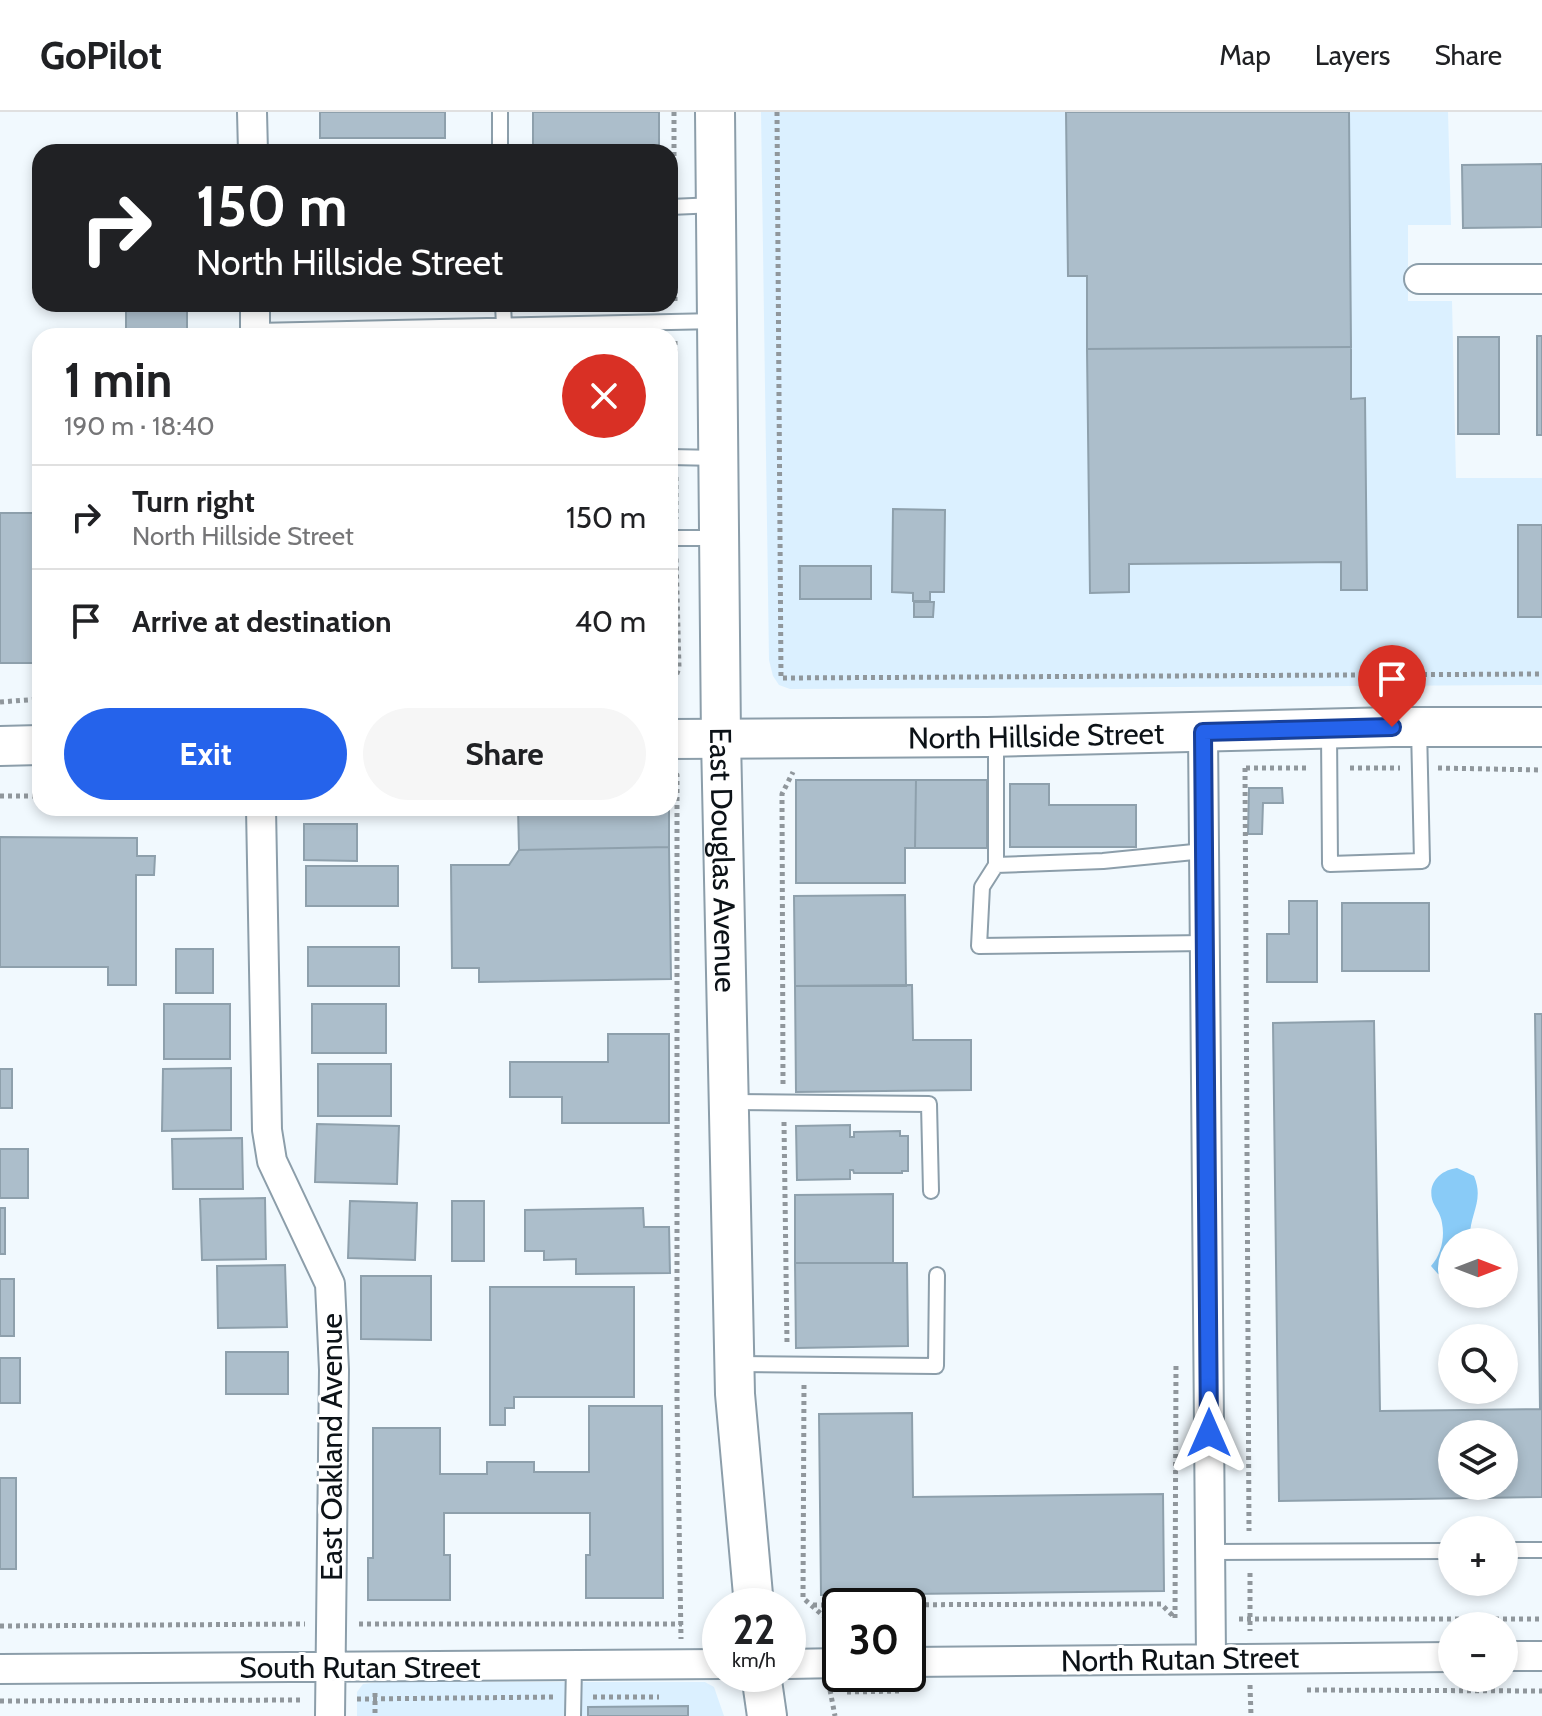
<!DOCTYPE html>
<html lang="en">
<head>
<meta charset="utf-8">
<style>
  :root { --surface:#fff; --page:#f6f6f6; --text:#202124; --muted:#757577; --line:#e0e0e0; --accent:#2563eb }
  body { margin:0; font-family:Cabin,sans-serif; background:var(--page); color:var(--text); height:100vh; display:flex; flex-direction:column; font-size:30px; white-space:nowrap }
  * { box-sizing:border-box; margin:0 }
  p { font-size:26px; color:var(--muted) }
  .icon { flex:none; width:44px; height:44px; fill:none; stroke:currentColor; stroke-width:2; stroke-linecap:round; stroke-linejoin:round }
  .map { position:relative; flex:1; overflow:hidden }
  .side { position:absolute; left:32px; top:216px; width:646px; height:488px; display:flex; flex-direction:column; background:var(--surface); border-radius:24px; box-shadow:0 4px 12px #0003 }
  .side>* { flex:none }
  .banner { position:absolute; left:32px; top:32px; width:646px; height:168px; border-radius:24px; box-shadow:0 4px 12px #0003; background:#202124; color:#fff; overflow:hidden }
  .needle { width:52px; rotate:90deg }
  .fabs { position:absolute; left:1438px; top:1116px; display:grid; gap:16px }
  .fabs a { display:grid; place-items:center; width:80px; height:80px; border-radius:50%; background:var(--surface); box-shadow:0 4px 12px #0003; font-size:40px }
  .speed { position:absolute; left:702px; top:1476px; display:flex; gap:16px; font-size:40px; font-weight:700; text-align:center }
  .speed>* { display:grid; place-content:center; width:104px; height:104px; border-radius:50%; background:var(--surface); box-shadow:0 4px 12px #0003; line-height:1 }
  .speed small { font-size:20px; font-weight:400 }
  .speed .limit { border:4px solid #111; border-radius:12px; background:#fff; color:#111 }
  .pin { position:absolute; display:grid; place-items:center; width:68px; height:68px; color:#fff; margin:-82px -34px; border-radius:50% 50% 50% 0; rotate:-45deg; box-shadow:0 0 8px #0007 }
  .pin .icon { rotate:45deg }
  .me { position:absolute; width:88px; margin:-44px; rotate:0deg; stroke-linejoin:round; filter:drop-shadow(0 0 6px #0008) }
  .turn { display:flex; align-items:center; gap:28px; height:168px; padding:0 32px; font-size:36px }
  .turn .icon { width:104px; height:104px; stroke-width:2.5 }
  .turn b { display:block; font-size:56px; line-height:68px }
  .round { display:grid; place-items:center; flex:none; width:84px; height:84px; border-radius:42px; background:var(--page) }
  .summary { display:flex; align-items:center; justify-content:space-between; height:136px; padding:0 32px }
  h1 { font-size:48px; font-weight:700; line-height:60px }
  .action { display:flex; gap:16px; margin-top:auto; padding:16px 32px }
  .action a { flex:1; height:92px; border-radius:48px; background:var(--accent); color:#fff; font-size:32px; font-weight:700; line-height:92px; text-align:center }
  .action a+a { background:var(--page); color:var(--text) }
  ul { padding:0; list-style:none }
  li { display:flex; align-items:center; gap:24px; height:104px; padding:0 32px; border-top:2px solid var(--line) }
  li div { flex:1 }
  li b { display:block; font-size:30px }
  li em { font-style:normal }
  header { display:flex; align-items:center; gap:48px; box-sizing:border-box; height:112px; padding:0 40px; background:var(--surface); border-bottom:2px solid var(--line) }
  header strong { font-size:38px }
  nav { display:flex; gap:44px; margin-inline-start:auto; font-size:28px }
  .map>svg:first-child { display:block }
</style>
</head>
<body>
<header>
<strong>GoPilot</strong>
<nav><a>Map</a><a>Layers</a><a>Share</a></nav>
</header>
<div class="map">
<svg width="1542" height="1604" viewBox="0 0 1542 1604">
  <rect width="100%" height="100%" fill="#f1f9fe"/>
  <path fill="#dbf0ff" d="M761 0H1448L1451 113H1408V189H1452L1456 366H1542V573L790 577 779 573 773 564 769 548Z
    M379 1570H705L714 1575 724 1604H357V1580L363 1572Z"/>
  <path fill="#89cbf7" d="M1457 1056 1474 1064C1485 1090 1468 1103 1470 1130H1452V1168L1438 1162 1431 1154C1441 1143 1445 1126 1442 1111 1441 1101 1434 1095 1432 1087 1428 1069 1442 1058 1457 1056Z"/>
  <path fill="#acbecb" stroke="#8ea0ac" stroke-width="2" fill-rule="evenodd" d="M320 0H445V26H320Z
    M533 0H659V40H533Z
    M1066 0H1349L1351 235 1087 237V164H1068Z
    M1542 52V115L1463 116 1462 53Z
    M126 192H187V224H126Z
    M1537 224H1542V323H1537Z
    M1458 225H1499V322H1458Z
    M1351 235V287L1365 286 1367 478H1341V450L1129 452V480L1090 481 1087 237Z
    M893 397 945 398 944 480H930V489H913V481L892 480Z
    M0 401H40V551H0Z
    M1518 413H1542V505H1518Z
    M800 454H871V487H800Z
    M914 490H934L933 505H914Z
    M796 668H916L915 736H905V771H796Z
    M916 668H987V736H915Z
    M1010 672H1049V693H1136V735H1010Z
    M1249 676H1282L1283 691H1263L1262 722H1248Z
    M518 696H669V735L519 738Z
    M304 712H357V749L304 748Z
    M0 725 137 726V744H155L154 763H136V873H108V855H0Z
    M669 735 671 867 479 870V856H452L451 753H509L519 738Z
    M306 754H398V794H306Z
    M905 783 906 874H795L794 784Z
    M1289 789H1317V870H1267V822H1289Z
    M1342 791H1429V859H1342Z
    M308 835H399V874H308Z
    M176 837H213V881H176Z
    M912 873 913 928H971V978L796 980 795 874Z
    M164 892H230V947H164Z
    M312 892H386V941H312Z
    M1535 902H1542V1385L1279 1389 1273 911 1374 909 1380 1299 1540 1297ZM1452 1322H1504V1374H1452Z
    M608 922H669V1011H562V985H510V950H608Z
    M318 952H391V1004H318Z
    M231 956V1018L162 1019 163 957Z
    M0 957H12V996H0Z
    M317 1012 399 1014 397 1072 315 1070Z
    M850 1013V1025H854V1020L900 1019V1024H908V1059H902V1061H854L853 1058H850V1067L797 1068 796 1014Z
    M242 1026 243 1077H173L172 1027Z
    M0 1037H28V1086H0Z
    M893 1082V1151H795V1083Z
    M265 1086 266 1147 202 1148 200 1087Z
    M350 1089 417 1091 415 1148 348 1146Z
    M452 1089H484V1149H452Z
    M0 1096H5V1142H0Z
    M643 1096 644 1115H669L670 1161 576 1162V1147L544 1148V1139H525V1098Z
    M795 1151H907L908 1234 796 1236Z
    M285 1153 287 1215 218 1216 217 1154Z
    M361 1164H431V1228L361 1227Z
    M0 1167H14V1224H0Z
    M490 1175H634V1285H514V1296H505V1313H490Z
    M226 1240H288V1282H226Z
    M0 1246H20V1291H0Z
    M589 1294H662L663 1486H586V1443H590V1401H444V1443H450V1488H368V1446H373V1316H440V1362H487V1350H534V1360H589Z
    M912 1301 913 1385 1163 1382 1164 1479 821 1483 819 1302Z
    M0 1366H16V1457H0Z
    M688 1594V1604H588V1595Z"/>
  <g fill="none" stroke-linecap="round" stroke-linejoin="round">
    <defs>
      <path id="service" d="M500 0V40
        M670 95 716 93
        M503 192 504 214
        M255 219 717 209
        M670 345 718 346
        M670 426H718
        M1329 619 1330 752 1422 749 1419 616
        M996 626V753L1103 749 1204 739
        M996 753 982 775 979 834 1205 831
        M729 990 929 992 931 1079
        M735 1252 936 1254 937 1163
        M1504 1438H1542
        M1210 1440 1445 1439
        M573 1604 574 1554"/>
      <path id="minor" d="M252 0 253 40
        M1419 167H1542
        M255 192V224
        M1203 620 1211 1546
        M261 696 267 1018 272 1049 330 1172 334 1258 330 1604
        M1504 1544H1542
        M908 1550 1452 1545
        M788 1552 840 1551
        M0 1557 720 1552"/>
      <g id="secondary">
        <path id="s1" d="M715 0 721 627 735 1282 754 1494"/>
        <path id="s2" d="M670 627 987 625 1392 615H1542"/>
        <path d="M0 634 40 633"/>
        <path d="M761 1562 767 1604"/>
      </g>
    </defs>
    <use href="#service" stroke="#8c9eaa" stroke-width="18"/>
    <use href="#minor" stroke="#8c9eaa" stroke-width="32"/>
    <use href="#secondary" stroke="#8c9eaa" stroke-width="42"/>
    <path stroke="#90979c" stroke-width="5" stroke-dasharray="4 4" stroke-linecap="butt" d="M674 0V75
      M777 0 781 566 1542 562
      M675 113V191
      M675 229V323
      M676 365V407
      M670 564H676L679 556 676 445
      M0 590 40 587
      M1245 656 1249 1419
      M1246 656H1308
      M1350 656H1400
      M1438 656 1542 658
      M675 663H677V1286L681 1527
      M0 684H40
      M783 972 782 682 793 660
      M784 1010 787 1231
      M804 1273 803 1486 837 1516 836 1524
      M1250 1461V1519
      M813 1493 1161 1492 1174 1505
      M1175 1506 1176 1253
      M1239 1507H1542
      M359 1512H682
      M0 1514 305 1512
      M1250 1573 1251 1604
      M830 1578 835 1604
      M1307 1578 1542 1579
      M847 1580 901 1579
      M375 1581V1604
      M593 1585H659
      M357 1587 555 1585
      M0 1589 303 1588"/>
    <use href="#service" stroke="#fff" stroke-width="14"/>
    <use href="#minor" stroke="#fff" stroke-width="28"/>
    <use href="#secondary" stroke="#fff" stroke-width="38"/>
  </g>
  <g fill="none" stroke-linecap="round" stroke-linejoin="round">
    <defs>
      <path id="route" d="M1209 1321 1203 620 1392 615"/>
    </defs>
    <use href="#route" stroke="#184099" stroke-width="20"/>
    <use href="#route" stroke="#2563eb" stroke-width="14"/>
  </g>
  <g text-anchor="middle" dominant-baseline="central" stroke-width="6" stroke-linejoin="round" paint-order="stroke">
    <g font-size="30" fill="#0c1217" stroke="#fff">
      <text stroke="none"><textPath href="#s2" startOffset="366">North Hillside Street</textPath></text>
      <text stroke="none"><textPath href="#s1" startOffset="748">East Douglas Avenue</textPath></text>
      <text transform="translate(331 1335) rotate(-90)">East Oakland Avenue</text>
      <text transform="translate(1180 1547) rotate(-1)">North Rutan Street</text>
      <text x="360" y="1555">South Rutan Street</text>
    </g>
  </g>
</svg>
<div class="fabs">
<a><svg class="needle" viewBox="-14 -14 28 28"><path d="M0-13l5 13h-10z" fill="#e53935"/><path d="M0 13l5-13h-10z" fill="#757577"/></svg></a>
<a><svg class="icon" aria-label="search" viewBox="0 0 24 24"><circle cx="10" cy="10" r="6"/><path d="M15 15l6 6"/></svg></a>
<a><svg class="icon" aria-label="layers" viewBox="0 0 24 24"><path d="M12 4l9 5-9 5-9-5zM3 14l9 5 9-5"/></svg></a>
<a>+</a>
<a>−</a>
</div>
<div class="speed"><div>22<small>km/h</small></div><div class="limit">30</div></div>
<div class="pin" style="left:1392px;top:615px;background:#d93025"><svg class="icon" aria-label="arrive" viewBox="0 0 24 24"><path d="M6 21V4h12l-3 4 3 4H6"/></svg></div>
<svg class="me" style="left:1209px;top:1321px" viewBox="-20 -20 40 40"><path d="M0-17L14 15 0 8-14 15z" fill="#2563eb" stroke="#fff" stroke-width="4"/></svg>
<div class="banner">
<div class="turn"><svg class="icon" aria-label="right" viewBox="0 0 24 24"><path d="M7 20v-9h11M14 6l5 5-5 5"/></svg><div><b>150 m</b>North Hillside Street</div></div>
</div>
<section class="side">
<div class="summary"><div><h1>1 min</h1><p>190 m · 18:40</p></div><a class="round" style="background:#d93025;color:#fff"><svg class="icon" aria-label="close" viewBox="0 0 24 24"><path d="M6 6l12 12M18 6L6 18"/></svg></a></div>
<ul>
<li><svg class="icon" aria-label="right" viewBox="0 0 24 24"><path d="M7 20v-9h11M14 6l5 5-5 5"/></svg><div><b>Turn right</b><p>North Hillside Street</p></div><em>150 m</em></li>
<li><svg class="icon" aria-label="arrive" viewBox="0 0 24 24"><path d="M6 21V4h12l-3 4 3 4H6"/></svg><div><b>Arrive at destination</b></div><em>40 m</em></li>
</ul>
<div class="action"><a>Exit</a><a>Share</a></div>
</section>
</div>
</body>
</html>
